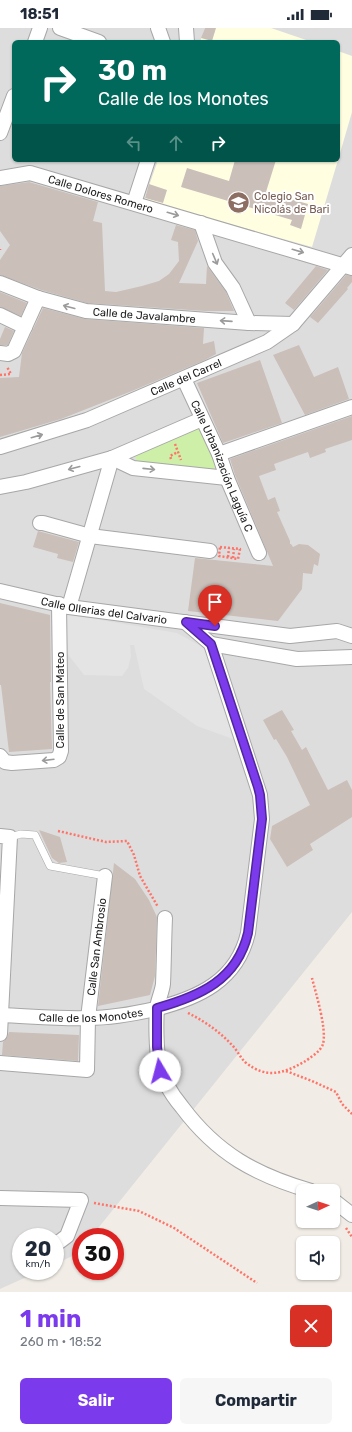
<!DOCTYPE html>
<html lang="es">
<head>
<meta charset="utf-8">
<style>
  :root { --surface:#fff; --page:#f6f6f7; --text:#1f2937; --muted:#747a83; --accent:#7c3aed }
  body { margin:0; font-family:Rubik,sans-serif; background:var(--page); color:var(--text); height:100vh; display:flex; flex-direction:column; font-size:15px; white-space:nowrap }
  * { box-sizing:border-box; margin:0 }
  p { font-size:13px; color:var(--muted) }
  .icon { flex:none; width:22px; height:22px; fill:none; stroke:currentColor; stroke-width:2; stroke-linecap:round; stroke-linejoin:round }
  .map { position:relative; height:1264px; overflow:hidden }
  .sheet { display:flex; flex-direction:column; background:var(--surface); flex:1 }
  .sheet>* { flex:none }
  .top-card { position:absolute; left:12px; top:12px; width:328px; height:122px; border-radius:6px; box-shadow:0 1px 3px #0004; background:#00695c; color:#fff; overflow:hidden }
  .needle { width:26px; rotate:87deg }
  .fabs { position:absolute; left:296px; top:1156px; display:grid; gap:8px }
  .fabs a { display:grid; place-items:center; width:44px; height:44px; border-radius:6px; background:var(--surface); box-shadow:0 1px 3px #0004; font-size:20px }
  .speed { position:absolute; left:12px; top:1200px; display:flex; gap:8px; font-size:20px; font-weight:700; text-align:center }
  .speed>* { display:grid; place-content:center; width:52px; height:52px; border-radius:50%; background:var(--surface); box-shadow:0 1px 3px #0004; line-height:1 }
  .speed small { font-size:10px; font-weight:400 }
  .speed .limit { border:6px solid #d22; background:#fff; color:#111 }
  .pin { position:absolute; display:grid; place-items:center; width:34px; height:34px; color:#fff; margin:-41px -17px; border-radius:50% 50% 50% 0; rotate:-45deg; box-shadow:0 0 4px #0007 }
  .pin .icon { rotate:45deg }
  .me { position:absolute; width:44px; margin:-22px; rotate:352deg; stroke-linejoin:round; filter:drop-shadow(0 0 3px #0008) }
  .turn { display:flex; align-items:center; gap:14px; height:84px; padding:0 20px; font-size:18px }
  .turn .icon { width:52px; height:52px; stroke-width:2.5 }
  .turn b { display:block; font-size:28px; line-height:34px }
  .lanes { display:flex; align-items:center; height:38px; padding:0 20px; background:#0003; justify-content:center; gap:20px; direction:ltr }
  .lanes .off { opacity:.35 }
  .round { display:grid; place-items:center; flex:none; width:42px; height:42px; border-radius:6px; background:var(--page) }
  .head { display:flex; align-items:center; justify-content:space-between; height:68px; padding:0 20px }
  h1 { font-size:24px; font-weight:700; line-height:30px; color:var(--accent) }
  .action { display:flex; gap:8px; margin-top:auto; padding:8px 20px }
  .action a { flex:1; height:46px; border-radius:6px; background:var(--accent); color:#fff; font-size:16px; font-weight:700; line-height:46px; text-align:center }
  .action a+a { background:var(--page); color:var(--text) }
  .status { display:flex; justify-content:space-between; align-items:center; height:28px; padding:0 20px; background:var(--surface); direction:ltr }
  .status svg { height:11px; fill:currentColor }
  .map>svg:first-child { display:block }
</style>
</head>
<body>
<div class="status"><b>18:51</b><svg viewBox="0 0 49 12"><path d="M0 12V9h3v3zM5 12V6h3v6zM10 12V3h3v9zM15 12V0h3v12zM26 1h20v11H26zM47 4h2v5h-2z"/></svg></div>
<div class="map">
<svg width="352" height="1264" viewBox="0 0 352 1264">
  <rect width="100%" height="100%" fill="#f1ede6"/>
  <path fill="#dedddd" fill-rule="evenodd" d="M0 0H352V884L91 1209H81V1221L77 1226 55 1236V1209H21V1243H40L0 1261ZM14 14H338V132H14Z"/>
  <path fill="#fffee1" d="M205 0H271L312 14H200Z
    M338 23 352 28V84L338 132Z
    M158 132H338L312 219 144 172Z"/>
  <path fill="#ceefa8" d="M200 398 217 436 213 443 137 434 134 426Z"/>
  <path fill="#e4e4e4" d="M65 586 177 605 206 621 233 711 197 698 144 661 134 617H130L131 628 128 640 122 648 84 647 66 624Z"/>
  <path fill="#cabfb9" d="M205 0H216L212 13 201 10Z
    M235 132H276L266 164 308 176 301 201 290 197 292 192 181 159 187 140 229 153Z
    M29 154 98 174 93 193 102 195 105 263 116 264 142 258 159 253 169 246 179 233 178 214 171 212 176 197 195 202 198 213 179 255 206 256 207 238 226 264 234 283H205L87 275 41 262 0 247V232L10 217 0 203V158Z
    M149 156 167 162 163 175 145 170Z
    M316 238 328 242 294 282 285 275Z
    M346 247 352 248V254L347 260 348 261 318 295 310 289Z
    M0 264 27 275 21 288 0 279Z
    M43 280 85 291 204 300 203 316 214 313 216 326 205 332 132 363 61 391 0 409V350L19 349 22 325Z
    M5 299 14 303 8 317H0V311Z
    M299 317 314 349 338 339 349 371 305 387 273 327Z
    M260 332 282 395 223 415 197 355Z
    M352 388V412L325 421 326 424 310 430 308 424 274 436 276 442 259 448 268 472 275 469 280 483 277 484 290 513V516H291L293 519 299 516 308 517 320 526 318 538 314 536 312 546 303 545 302 561 278 593 188 583 195 530 273 538 235 447 230 431Z
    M38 503 79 514 73 534 57 530 58 526 33 519Z
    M0 575 50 587 51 654H50L52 721 9 724 1 657H0Z
    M282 682 294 702 291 703 302 722 306 719 328 762 347 752 352 762V789L310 816 313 822 287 839 270 811 272 798 310 777 287 729 276 711 274 712 263 692Z
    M39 802 60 809 67 834 59 835 52 830Z
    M114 835 135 851 149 872 157 889 155 948 150 967 98 978Z
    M9 1004 79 1007 78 1033 2 1027 3 1014 7 1010Z"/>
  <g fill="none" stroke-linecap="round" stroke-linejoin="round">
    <defs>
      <path id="lane" d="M10 809 21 806 35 807 50 838 105 848"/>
      <g id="street">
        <path d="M60 0 99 14"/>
        <path d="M158 0 163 14"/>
        <path d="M186 0 187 14"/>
        <path d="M35 14 40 0"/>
        <path d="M0 105 14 68"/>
        <path id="s1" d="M0 150 30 145 352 240"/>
        <path d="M134 175 148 132"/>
        <path d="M201 195 215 235 233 260 249 295"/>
        <path id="s2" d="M0 255 38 270 86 283 249 295 293 296"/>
        <path d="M0 287 25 299"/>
        <path d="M0 325 8 326 14 323 38 270"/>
        <path id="s3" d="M184 351 219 426 227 450 259 525"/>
        <path id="s4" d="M0 419 87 392 267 314 293 296 352 227"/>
        <path d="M219 426 352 379"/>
        <path d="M112 430 133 440 227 450"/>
        <path d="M0 459 26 454 112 430 202 391"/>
        <path d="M40 495H43L90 508 210 523"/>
        <path id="s5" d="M0 563 69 579 290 608 337 603 352 608"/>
        <path d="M69 579 112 430"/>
        <path d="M211 616 297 631 352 629"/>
        <path d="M0 728 5 734 12 735 54 732 59 729 61 723 59 576"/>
        <path d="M0 808 10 809 0 1006"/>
        <path d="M165 890C164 912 164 934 163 956 162 964 158 972 157 980 156 993 156 1021 159 1034 162 1051 171 1066 182 1079 217 1126 256 1147 311 1163"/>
        <path id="s6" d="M0 987C29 988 59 991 88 990 111 990 133 986 155 981 198 970 237 953 248 905L262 791 260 767 211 616 185 594"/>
        <path id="s7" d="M0 1035 87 1042 88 990 105 848"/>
        <path d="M0 1170 81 1172 67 1208 55 1217"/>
        <path d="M333 1172 352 1187"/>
      </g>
    </defs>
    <use href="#lane" stroke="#a7a7a7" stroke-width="8"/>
    <use href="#street" stroke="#a7a7a7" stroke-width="16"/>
    <path stroke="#ff7469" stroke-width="2.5" stroke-dasharray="2 2" stroke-linecap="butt" d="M0 221V222
      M0 347 11 346 7 339
      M175 416 181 432
      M171 431 170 428 178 424
      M220 519 240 521 238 531 219 528Z
      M228 529 229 520
      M233 530 234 521
      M58 803 106 814 127 813 134 827 140 848 158 879
      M188 985C204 993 219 1003 232 1017 237 1022 240 1029 245 1034 266 1051 282 1046 304 1034 310 1030 321 1023 323 1016 327 1001 316 966 312 950
      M286 1043 312 1053 336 1064 342 1076 352 1086
      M94 1175 139 1183 174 1200 257 1255
      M346 1200 352 1209"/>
    <use href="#lane" stroke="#fff" stroke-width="7"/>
    <use href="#street" stroke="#fff" stroke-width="14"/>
  </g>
  <defs><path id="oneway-shaft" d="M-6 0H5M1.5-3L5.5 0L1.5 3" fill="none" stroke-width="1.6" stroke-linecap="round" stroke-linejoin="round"/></defs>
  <g stroke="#9b9b9b">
    <use href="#oneway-shaft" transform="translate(173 186) rotate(16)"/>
    <use href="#oneway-shaft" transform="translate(298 223) rotate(16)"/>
    <use href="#oneway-shaft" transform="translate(215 231) rotate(67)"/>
    <use href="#oneway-shaft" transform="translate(69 279) rotate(-165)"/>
    <use href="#oneway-shaft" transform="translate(226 293) rotate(-176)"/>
    <use href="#oneway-shaft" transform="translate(37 408) rotate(-16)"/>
    <use href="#oneway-shaft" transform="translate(74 440) rotate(165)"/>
    <use href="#oneway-shaft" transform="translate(149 441) rotate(6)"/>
    <use href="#oneway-shaft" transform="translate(48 732) rotate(173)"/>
  </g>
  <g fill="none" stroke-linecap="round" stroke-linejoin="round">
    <defs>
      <path id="route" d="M160 1043 157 1019V980C200 968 237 952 248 905L262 791 260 767 258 759 211 616 186 594 215 598"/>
    </defs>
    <use href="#route" stroke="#51269a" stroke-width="10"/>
    <use href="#route" stroke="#7c3aed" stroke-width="7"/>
  </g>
  <defs>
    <symbol id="school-disc" viewBox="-11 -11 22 22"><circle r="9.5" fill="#8d6e63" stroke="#fff"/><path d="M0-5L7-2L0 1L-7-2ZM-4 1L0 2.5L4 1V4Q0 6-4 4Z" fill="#fff"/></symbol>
  </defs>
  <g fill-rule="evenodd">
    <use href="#school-disc" x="226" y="162" width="25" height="25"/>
  </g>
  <g text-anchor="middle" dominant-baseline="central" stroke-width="4" stroke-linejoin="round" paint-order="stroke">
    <g font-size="11" fill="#202020" stroke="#fff">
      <text stroke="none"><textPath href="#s1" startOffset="104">Calle Dolores Romero</textPath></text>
      <text stroke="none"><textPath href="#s2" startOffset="149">Calle de Javalambre</textPath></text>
      <text stroke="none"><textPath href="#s4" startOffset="199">Calle del Carrel</textPath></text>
      <text stroke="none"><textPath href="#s3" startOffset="95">Calle Urbanización Laguía C</textPath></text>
      <text stroke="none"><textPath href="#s5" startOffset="106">Calle Ollerias del Calvario</textPath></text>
      <text transform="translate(60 672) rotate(-90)">Calle de San Mateo</text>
      <text stroke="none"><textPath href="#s7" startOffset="211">Calle San Ambrosio</textPath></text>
      <text stroke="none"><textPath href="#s6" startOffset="91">Calle de los Monotes</textPath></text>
    </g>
    <g font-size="11" fill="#785e54" stroke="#fff" text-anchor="start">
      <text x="254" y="168">Colegio San<tspan x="254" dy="13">Nicolás de Bari</tspan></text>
    </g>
  </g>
</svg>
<div class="fabs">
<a><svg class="needle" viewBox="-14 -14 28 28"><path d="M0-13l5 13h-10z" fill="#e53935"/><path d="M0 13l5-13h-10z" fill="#747a83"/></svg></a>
<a><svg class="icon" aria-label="sound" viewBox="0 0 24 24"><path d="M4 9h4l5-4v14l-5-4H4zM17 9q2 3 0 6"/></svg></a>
</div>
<div class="speed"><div>20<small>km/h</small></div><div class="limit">30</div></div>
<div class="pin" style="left:215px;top:598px;background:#d93025"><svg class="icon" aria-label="arrive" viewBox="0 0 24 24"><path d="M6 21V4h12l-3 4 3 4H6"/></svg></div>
<svg class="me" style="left:160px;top:1043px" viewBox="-20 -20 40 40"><circle r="19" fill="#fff"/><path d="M0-13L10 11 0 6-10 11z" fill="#7c3aed"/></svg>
<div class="top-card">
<div class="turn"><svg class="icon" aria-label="right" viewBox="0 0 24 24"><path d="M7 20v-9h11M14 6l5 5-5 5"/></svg><div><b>30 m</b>Calle de los Monotes</div></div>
<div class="lanes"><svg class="icon off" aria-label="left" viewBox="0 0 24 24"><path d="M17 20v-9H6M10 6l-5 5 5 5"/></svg><svg class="icon off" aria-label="ahead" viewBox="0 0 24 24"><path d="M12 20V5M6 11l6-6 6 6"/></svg><svg class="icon" aria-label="right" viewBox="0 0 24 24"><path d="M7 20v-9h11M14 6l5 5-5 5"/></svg></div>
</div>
</div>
<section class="sheet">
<div class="head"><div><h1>1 min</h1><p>260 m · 18:52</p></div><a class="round" style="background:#d93025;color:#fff"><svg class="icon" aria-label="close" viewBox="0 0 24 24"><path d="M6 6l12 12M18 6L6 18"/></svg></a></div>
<div class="action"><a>Salir</a><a>Compartir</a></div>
</section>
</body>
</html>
